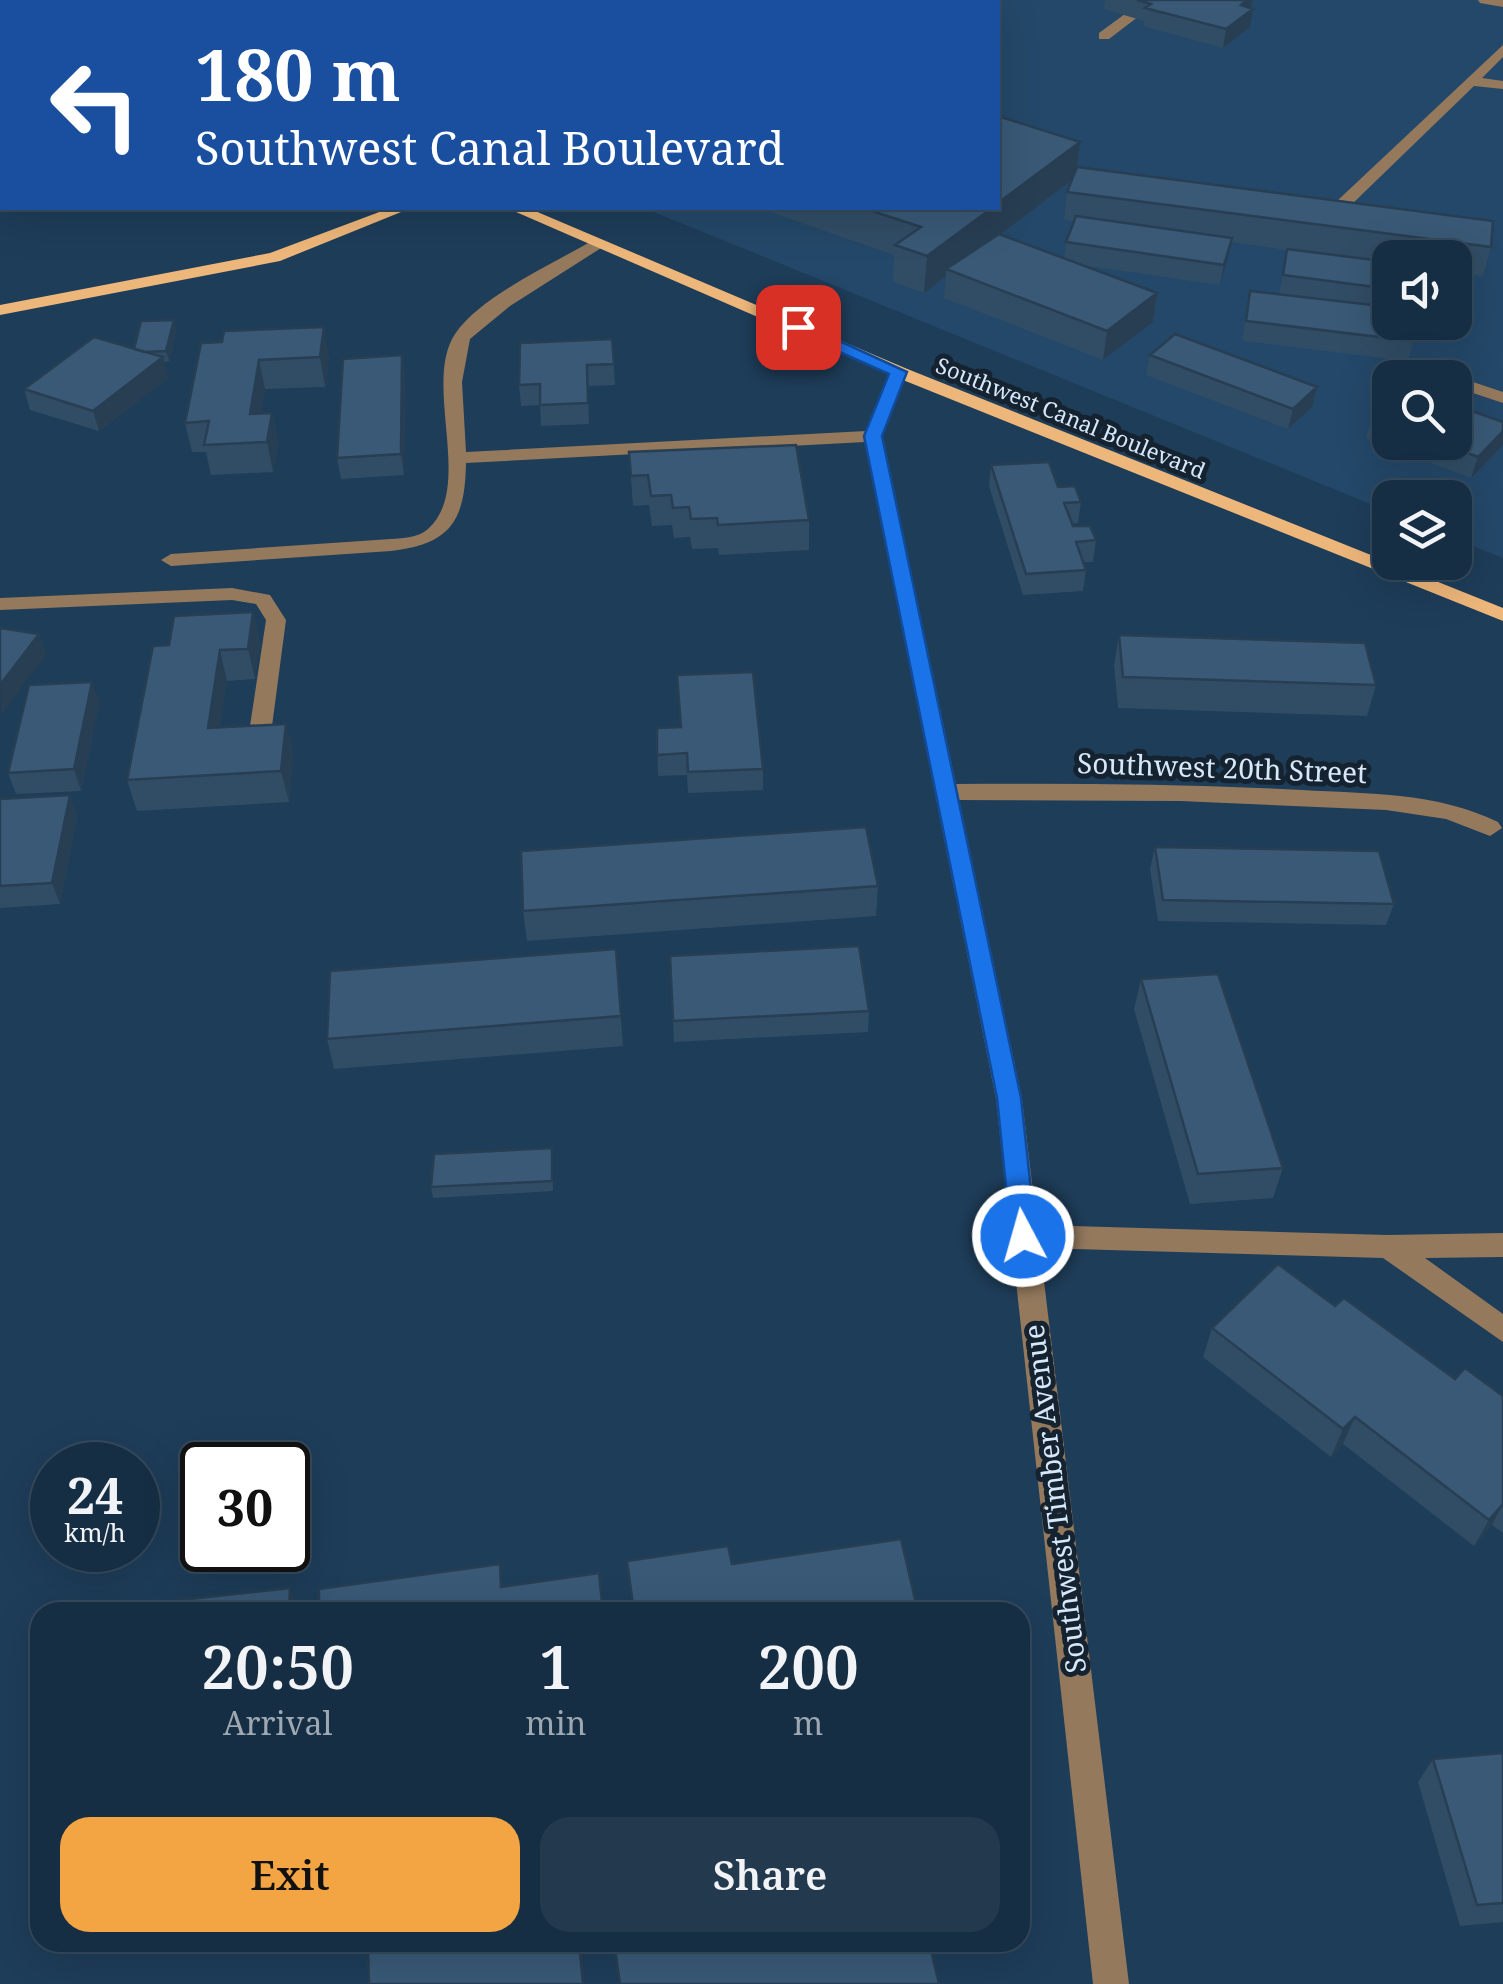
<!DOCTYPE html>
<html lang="en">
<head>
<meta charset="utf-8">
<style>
  :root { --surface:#162e43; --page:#233a4e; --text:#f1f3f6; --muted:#9ea8b2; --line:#354a5c; --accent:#f3a443 }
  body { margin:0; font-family:"Noto Serif",serif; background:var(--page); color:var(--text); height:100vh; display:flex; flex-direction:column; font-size:38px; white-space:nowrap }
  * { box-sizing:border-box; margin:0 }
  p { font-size:32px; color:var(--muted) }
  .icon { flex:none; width:55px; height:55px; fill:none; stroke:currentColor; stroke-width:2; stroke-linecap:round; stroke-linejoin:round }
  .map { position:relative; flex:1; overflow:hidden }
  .sheet { position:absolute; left:30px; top:1602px; width:1000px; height:350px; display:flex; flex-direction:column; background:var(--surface); border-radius:30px; box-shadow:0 10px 40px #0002,0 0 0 2px var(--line) }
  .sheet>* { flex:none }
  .guide { position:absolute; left:0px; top:0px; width:1000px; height:210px; box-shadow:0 10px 40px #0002,0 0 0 2px var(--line); background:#1a4fa0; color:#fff; overflow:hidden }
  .fabs { position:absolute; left:1372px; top:240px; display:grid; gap:20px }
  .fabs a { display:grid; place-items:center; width:100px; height:100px; border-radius:20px; background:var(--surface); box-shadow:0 10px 40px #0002,0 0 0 2px var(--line); font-size:50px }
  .speed { position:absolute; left:30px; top:1442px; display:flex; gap:20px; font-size:50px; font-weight:700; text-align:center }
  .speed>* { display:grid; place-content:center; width:130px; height:130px; border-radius:50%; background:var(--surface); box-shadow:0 10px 40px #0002,0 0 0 2px var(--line); line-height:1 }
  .speed small { font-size:25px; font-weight:400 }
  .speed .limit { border:5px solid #111; border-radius:15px; background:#fff; color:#111 }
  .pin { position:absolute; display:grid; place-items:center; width:85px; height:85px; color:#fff; margin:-42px; border-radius:20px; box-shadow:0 5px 15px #0006 }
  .me { position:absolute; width:110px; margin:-55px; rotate:354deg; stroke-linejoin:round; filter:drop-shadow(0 0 8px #0008) }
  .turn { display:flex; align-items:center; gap:35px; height:210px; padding:0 30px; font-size:45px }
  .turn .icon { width:130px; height:130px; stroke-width:2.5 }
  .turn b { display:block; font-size:70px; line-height:85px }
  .eta { display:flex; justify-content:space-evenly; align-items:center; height:170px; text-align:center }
  .eta b { font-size:60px; font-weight:600; line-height:70px }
  .button { display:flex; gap:20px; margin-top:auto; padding:20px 30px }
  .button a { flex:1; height:115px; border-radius:30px; background:var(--accent); color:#111; font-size:40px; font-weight:600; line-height:115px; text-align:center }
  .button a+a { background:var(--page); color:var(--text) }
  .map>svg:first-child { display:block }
</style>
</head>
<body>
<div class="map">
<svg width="1503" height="1984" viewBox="0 0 1503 1984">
  <rect width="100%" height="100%" fill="#1e3d59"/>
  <path fill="#244869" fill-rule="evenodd" d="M823 0H1503V558L1455 539V498H1390V512L644 208H998V2H819ZM1390 258H1455V322H1390ZM1390 378H1455V442H1390Z"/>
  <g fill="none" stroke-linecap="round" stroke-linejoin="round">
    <path fill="#94795d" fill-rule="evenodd" d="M1144 0H1160L1109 39H1099V33Z
      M1478 0H1503V7L1480 3Z
      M1503 45V57L1482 78 1503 81V89L1474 86 1349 207H1337V201Z
      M595 239 609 243 510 306 470 339 462 382 466 452 866 431 890 372 893 368H905L908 372 882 436 956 784C1071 783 1187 784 1302 790 1370 794 1436 792 1498 822L1502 828 1490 836 1446 819 1386 810 1180 801 959 800 1022 1099 1037 1225 1388 1235 1503 1233V1257L1425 1258 1503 1314V1342L1383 1258 1040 1248 1129 1984H1093L996 1099 865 442 466 463C465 522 450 544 391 551L171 566 161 560 171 554 391 539C403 538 418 538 428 529 475 487 422 384 455 334 480 296 555 263 595 239Z
      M1470 381 1503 392V403L1464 390V382Z
      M232 588 270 595 286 620 272 726 261 733 250 726 266 620 256 604 232 600 0 610V598Z"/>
    <path fill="#edb67a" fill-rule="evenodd" d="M0 0H10L11 2 2 6Z
      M390 208H411L280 261 0 315V305L270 253Z
      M507 208H528L905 368 1503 608V621L893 376Z"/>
  </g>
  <path fill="#314d65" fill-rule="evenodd" d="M190 0H596L592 2H198Z
    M1105 0H1253L1250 27 1223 48 1143 26 1144 21 1104 9Z
    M1080 142 1077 167 1491 247 1483 276 1455 272V258H1390V322L1413 341 1408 361 1242 341 1250 291 1279 294 1287 250 1231 242 1220 285 1081 265 1157 293 1153 322 1103 360 944 298 946 276 924 293 893 282 894 255 759 208H998ZM1072 180 1067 192 1064 220 1074 221 1066 242 1064 258 1000 235Z
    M174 320 176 331 169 361 164 362 168 378 99 431 30 410 24 389 134 349Z
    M612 339 615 385 588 386 589 424 541 426 540 405 521 406 519 385Z
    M201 343 329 356 325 387 265 389 261 414 272 413 278 443 273 472 211 475 206 452H192L185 423Z
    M402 355 405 376 404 475 341 479 337 458Z
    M1150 355 1317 387 1312 407 1288 429 1146 375Z
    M1390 400V442H1455L1503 422 1471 478 1366 438 1372 418Z
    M629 452 809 520V550L719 555 718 548 692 549 690 537 674 538 672 525 652 526 649 505 633 506Z
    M991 465 1058 487 1081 502 1078 523 1072 524 1073 526 1096 540 1093 562H1084L1086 570 1083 591 1023 595 989 486Z
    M253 612 260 643 255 679 227 681 220 727 286 724 293 754 289 802 137 811 127 780 169 645Z
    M1119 635 1376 685 1367 716 1118 708 1114 665Z
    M99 703 81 791 16 794 8 773Z
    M657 728 763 769V790L688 793 687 775 658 776Z
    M70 795 77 816 60 904 0 908V799Z
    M1155 847 1394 904 1386 925 1158 921 1150 869Z
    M878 886 876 916 527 941 523 911Z
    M616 949 623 1046 334 1069 327 1039Z
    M670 956 869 1011 868 1032 674 1042Z
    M1141 979 1283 1168 1273 1198 1190 1204 1134 1009Z
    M552 1148 553 1191 433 1198 431 1187Z
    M1335 1306 1455 1379 1503 1396V1533L1492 1525 1474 1546 1343 1444 1331 1457 1203 1357 1212 1328Z
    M1503 1753V1922L1460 1926 1418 1782 1433 1759Z"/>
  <path fill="#283e53" d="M545 0H596L592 2H540Z
    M1247 0H1253L1251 10 1253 9 1250 27 1223 48 1226 29 1241 5Z
    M1080 142 1076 177 952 271 946 269V276L924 293 927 256 992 208H998V203Z
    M1232 238 1228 258 1220 285 1224 265Z
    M1157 293 1153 322 1103 360 1107 331Z
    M174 320 176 331 169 361 166 351Z
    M324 327 329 356 325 387 320 357Z
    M402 355 405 376 404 475 401 454Z
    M163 357 168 378 99 431 93 411Z
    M259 360 265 389 256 444 250 414Z
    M1317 387 1312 407 1288 429 1293 409Z
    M272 413 278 443 273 472 267 442Z
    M1503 431V445L1471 478 1478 457Z
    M253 612 260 643 255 679 248 649Z
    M39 634 46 655 1 715 0 685Z
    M220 650 227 681 216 758 208 728Z
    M92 682 99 703 81 791 74 769Z
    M286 724 293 754 289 802 281 771Z
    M70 795 77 816 60 904 52 883Z
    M1355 1417 1343 1444 1331 1457 1343 1429Z
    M1503 1504 1492 1525 1474 1546 1489 1520Z
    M290 1588 299 1612H289Z
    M579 1942H581L585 1984H583Z"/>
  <path fill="#395976" stroke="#283e53" stroke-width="2.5" d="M262 0H545L540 2H269Z
    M1137 0H1247L1241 5 1253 9 1226 29 1145 8 1151 4Z
    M998 116 1080 142 998 203Z
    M1077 167 1493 221 1491 247 1067 192Z
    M863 208H992L927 256 895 245 921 227Z
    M1076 216 1232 238 1224 265 1066 242Z
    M999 234 1157 293 1107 331 946 269Z
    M1287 249 1390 262V289L1283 275Z
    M1250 291 1390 307V322H1414L1413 341 1246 321Z
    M174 320 166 351 144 352 134 349 141 321Z
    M324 327 320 357 259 360 250 414 272 413 267 442 204 445 209 421 185 423 201 343 222 342 224 331Z
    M1175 334 1317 387 1293 409 1150 355Z
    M94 337 163 357 93 411 24 389Z
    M612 339 614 364 587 365 588 403 540 405V384L519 385 520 343Z
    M402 355 401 454 337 458 343 359Z
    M1390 400V424L1372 418Z
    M1455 405 1503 422V431L1478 457 1438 442H1455Z
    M796 445 809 520 718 525 717 518 691 519 689 507 673 508 671 495 651 496 648 475 631 476 629 452Z
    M1049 462 1058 487 1075 486 1081 502 1064 503 1073 526H1090L1096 540 1076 542 1086 570 1026 574 991 465Z
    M253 612 248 649 220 650 208 728 286 724 281 771 127 780 153 646 169 645 174 616Z
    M0 628 39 634 0 685Z
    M1119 635 1365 643 1376 685 1123 677Z
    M753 672 763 769 688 772 687 753 657 755V728L681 727 677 675Z
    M92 682 74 769 8 773 29 685Z
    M70 795 52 883 0 886V799Z
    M866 827 878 886 523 911 521 851Z
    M1155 847 1379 851 1394 904 1163 900Z
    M859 946 869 1011 673 1021 670 956Z
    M616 949 621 1016 327 1039 330 971Z
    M1218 974 1283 1168 1198 1174 1141 979Z
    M552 1148V1181L431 1187 434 1154Z
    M1278 1264 1335 1306 1344 1298 1455 1379 1465 1368 1503 1396V1504L1489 1520 1355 1417 1343 1429 1212 1328Z
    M901 1539 918 1612H634L627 1561 728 1546 732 1564Z
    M500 1564 501 1587 599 1573 603 1612H319V1589Z
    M290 1588 289 1612H97V1609Z
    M1503 1753V1903L1477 1905 1433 1759Z
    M368 1942H579L583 1984H369Z
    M614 1942H929L939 1984H620Z"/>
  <path fill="#1a73e8" stroke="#114b97" stroke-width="2.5" d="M798 322 907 372 882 436 1021 1098 1036 1236 1032 1244 1023 1247 1014 1244 1011 1236 997 1098 864 436 889 374 792 331 790 327Z"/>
  <g text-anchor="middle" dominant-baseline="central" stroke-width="10" stroke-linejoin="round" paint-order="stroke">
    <g font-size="22" fill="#d7e8fa" stroke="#152330">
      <text transform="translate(1071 417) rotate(22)">Southwest Canal Boulevard</text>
    </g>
    <g font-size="28" fill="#d7e8fa" stroke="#152330">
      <text transform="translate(1222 767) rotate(2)">Southwest 20th Street</text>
      <text transform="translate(1054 1499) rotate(-97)">Southwest Timber Avenue</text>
    </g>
  </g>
</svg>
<div class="fabs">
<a><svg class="icon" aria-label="sound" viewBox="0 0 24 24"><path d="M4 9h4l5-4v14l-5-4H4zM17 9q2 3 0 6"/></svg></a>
<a><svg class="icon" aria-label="search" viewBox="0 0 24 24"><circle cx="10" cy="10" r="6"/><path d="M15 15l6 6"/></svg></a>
<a><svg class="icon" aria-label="layers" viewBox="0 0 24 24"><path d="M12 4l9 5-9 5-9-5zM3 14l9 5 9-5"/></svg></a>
</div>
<div class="speed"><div>24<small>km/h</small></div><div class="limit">30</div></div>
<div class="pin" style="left:798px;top:327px;background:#d93025"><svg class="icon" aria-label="arrive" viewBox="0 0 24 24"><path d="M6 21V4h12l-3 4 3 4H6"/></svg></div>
<svg class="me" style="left:1023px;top:1236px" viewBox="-20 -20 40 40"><circle r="17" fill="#1a73e8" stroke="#fff" stroke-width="3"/><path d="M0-11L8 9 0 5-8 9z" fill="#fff"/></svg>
<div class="guide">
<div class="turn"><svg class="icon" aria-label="left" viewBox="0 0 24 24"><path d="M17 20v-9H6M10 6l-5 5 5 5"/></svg><div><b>180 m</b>Southwest Canal Boulevard</div></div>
</div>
<section class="sheet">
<div class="eta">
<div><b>20:50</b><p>Arrival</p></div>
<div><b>1</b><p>min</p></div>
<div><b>200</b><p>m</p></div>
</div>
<div class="button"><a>Exit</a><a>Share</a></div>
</section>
</div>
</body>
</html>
